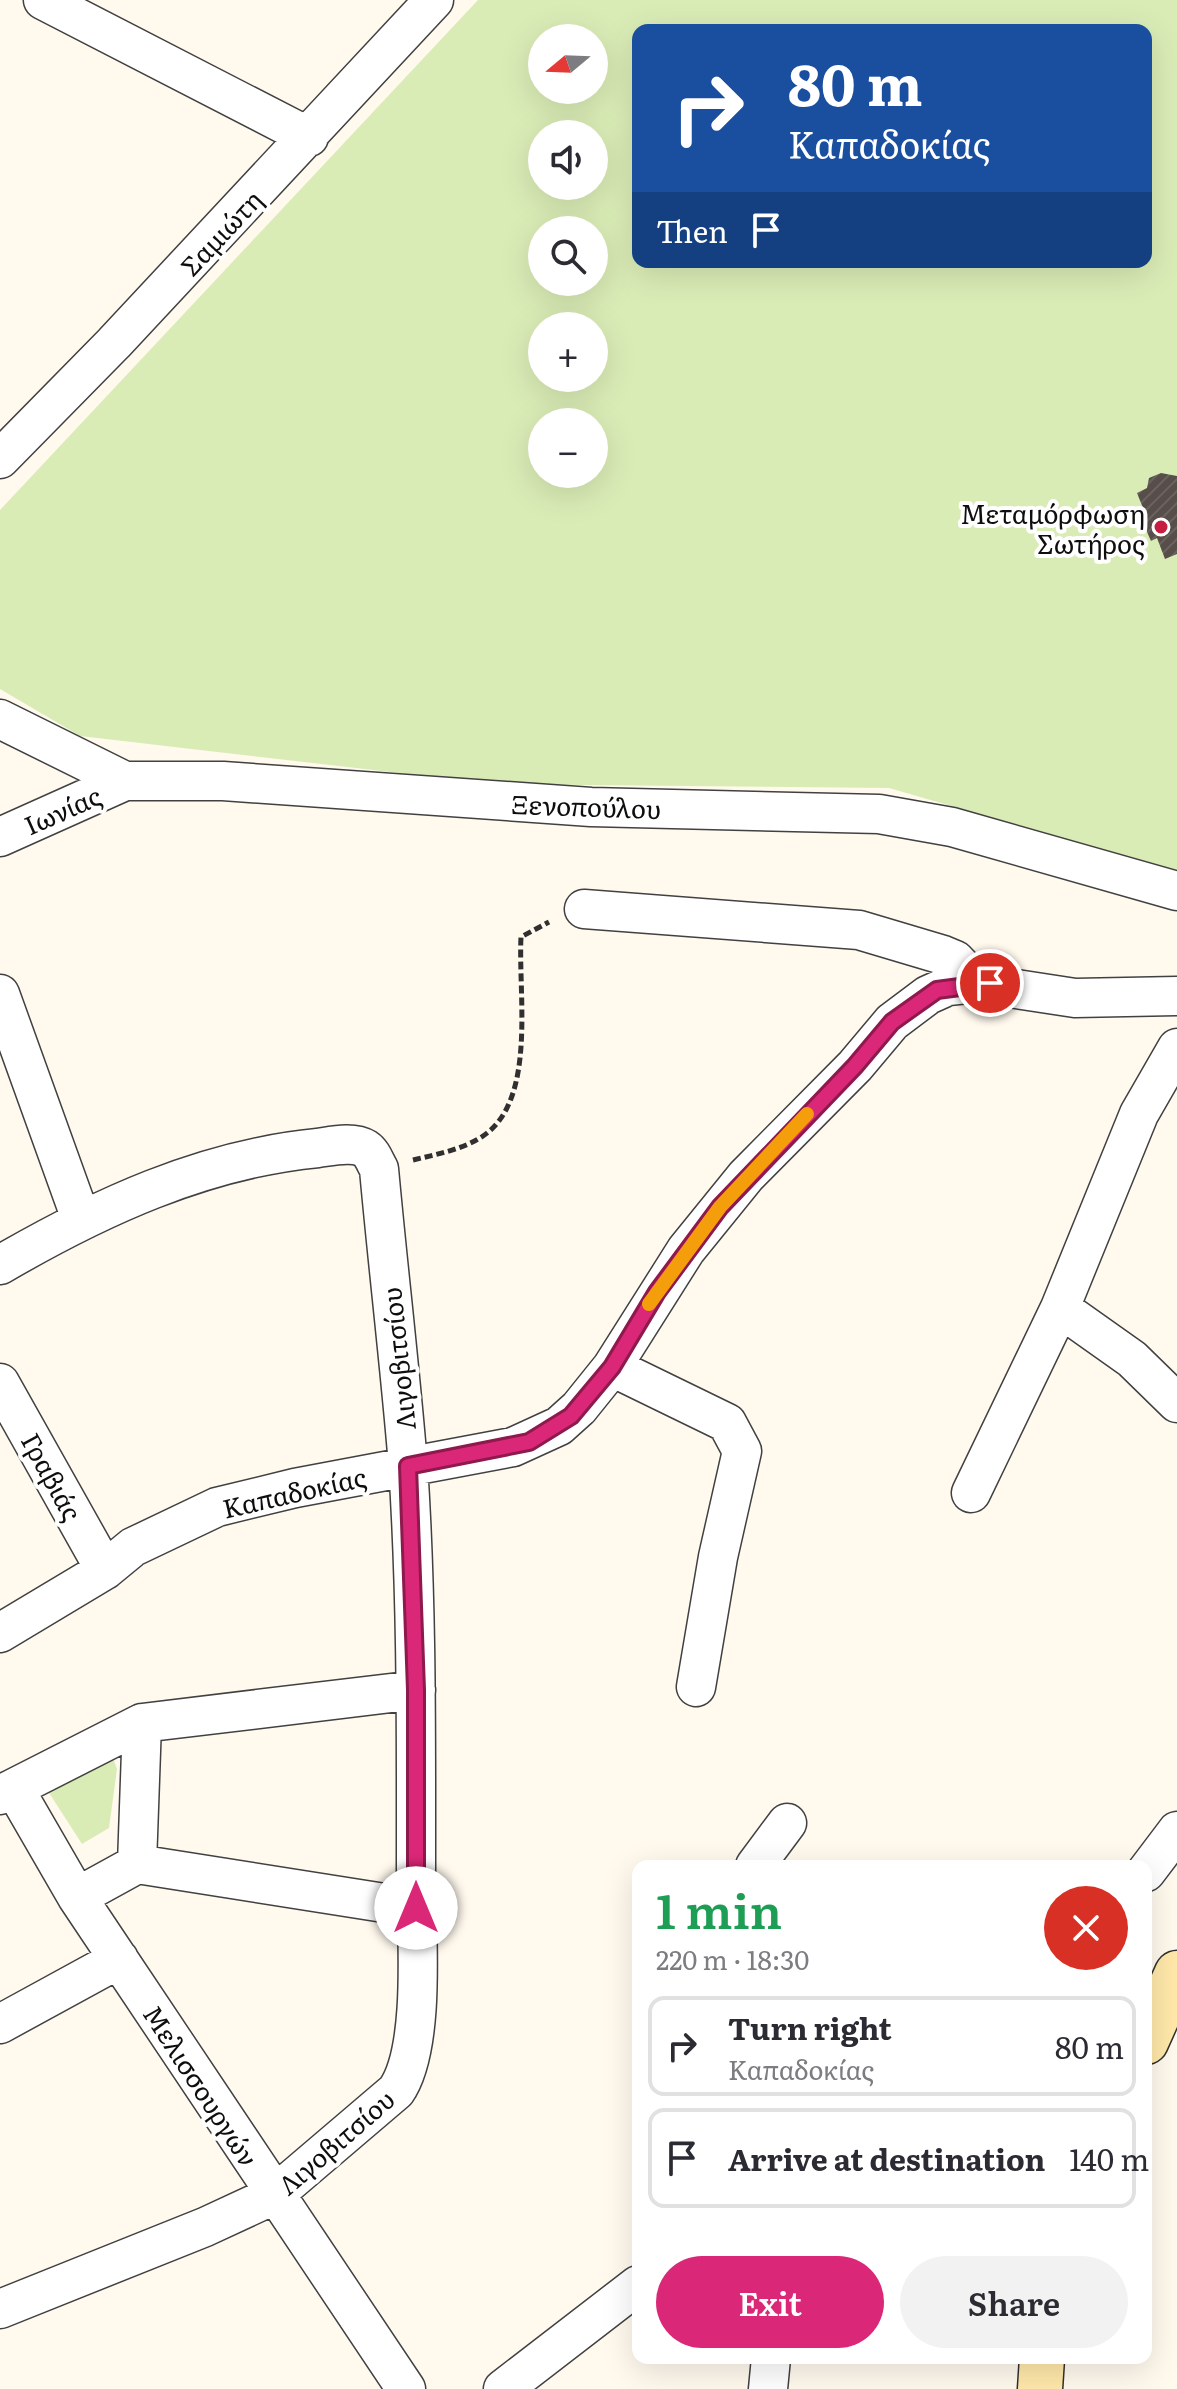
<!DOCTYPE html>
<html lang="en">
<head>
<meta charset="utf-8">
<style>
  :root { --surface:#fff; --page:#f2f2f3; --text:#2b2b33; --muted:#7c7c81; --line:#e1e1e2; --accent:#db2777 }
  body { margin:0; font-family:Literata,serif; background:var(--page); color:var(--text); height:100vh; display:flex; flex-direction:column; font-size:30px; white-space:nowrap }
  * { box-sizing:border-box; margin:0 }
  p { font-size:26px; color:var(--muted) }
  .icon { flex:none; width:44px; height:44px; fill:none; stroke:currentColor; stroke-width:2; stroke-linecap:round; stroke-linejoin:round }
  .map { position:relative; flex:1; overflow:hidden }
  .details { position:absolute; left:632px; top:1860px; width:520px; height:504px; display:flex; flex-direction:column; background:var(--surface); border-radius:16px; box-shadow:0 8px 32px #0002 }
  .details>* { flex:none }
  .hud { position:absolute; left:632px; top:24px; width:520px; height:244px; border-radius:16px; box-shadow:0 8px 32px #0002; background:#1a4fa0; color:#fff; overflow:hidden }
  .needle { width:52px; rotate:251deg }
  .fabs { position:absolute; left:528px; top:24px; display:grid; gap:16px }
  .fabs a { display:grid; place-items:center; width:80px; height:80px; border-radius:50%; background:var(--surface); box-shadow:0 8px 32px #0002; font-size:40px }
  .pin { position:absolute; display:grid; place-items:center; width:68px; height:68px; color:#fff; margin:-34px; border:4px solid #fff; border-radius:50%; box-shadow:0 2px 8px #0007 }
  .me { position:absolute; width:88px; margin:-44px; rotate:0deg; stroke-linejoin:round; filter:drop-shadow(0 0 6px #0008) }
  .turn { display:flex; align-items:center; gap:28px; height:168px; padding:0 24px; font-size:36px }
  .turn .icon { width:104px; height:104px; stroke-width:2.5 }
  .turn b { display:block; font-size:56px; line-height:68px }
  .then { display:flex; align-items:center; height:76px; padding:0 24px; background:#0003; gap:16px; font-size:30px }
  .round { display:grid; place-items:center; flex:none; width:84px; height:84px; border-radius:42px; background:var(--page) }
  .headline { display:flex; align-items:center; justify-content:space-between; height:136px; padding:0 24px }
  h1 { font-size:48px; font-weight:600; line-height:60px; color:#1e9e55 }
  .primary-button { display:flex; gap:16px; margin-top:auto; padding:16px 24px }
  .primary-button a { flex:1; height:92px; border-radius:48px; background:var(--accent); color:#fff; font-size:32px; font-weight:600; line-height:92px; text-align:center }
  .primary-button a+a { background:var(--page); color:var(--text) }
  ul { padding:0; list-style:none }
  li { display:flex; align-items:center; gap:24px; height:100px; margin:0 16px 12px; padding:0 8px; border:4px solid var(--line); border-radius:16px }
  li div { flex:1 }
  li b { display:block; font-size:30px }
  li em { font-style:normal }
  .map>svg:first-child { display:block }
</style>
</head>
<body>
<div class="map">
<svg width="1177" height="2389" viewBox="0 0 1177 2389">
  <defs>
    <pattern id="building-hatch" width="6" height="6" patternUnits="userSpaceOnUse" patternTransform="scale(2)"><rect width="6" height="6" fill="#574d49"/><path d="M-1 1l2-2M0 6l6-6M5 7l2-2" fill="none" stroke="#6a625f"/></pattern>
  </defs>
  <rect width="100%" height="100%" fill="#fff9ee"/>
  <path fill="#daecb6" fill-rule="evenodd" d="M478 0H1177V871L889 788 494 784 80 736 0 689V510ZM638 30H1146V262H638ZM542 38H594V90H542ZM542 134H594V186H542ZM542 230H594V282H542ZM542 326H594V378H542ZM542 422H594V474H542Z
    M113 1758 117 1769 109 1828 82 1844 44 1785Z"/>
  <path fill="url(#building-hatch)" d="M1161 473 1177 476V554L1165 559 1157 538 1151 541 1140 516 1145 513 1137 493 1147 488 1149 478Z"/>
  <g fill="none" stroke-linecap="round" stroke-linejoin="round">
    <defs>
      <path id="minor" d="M43 0 309 137
        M0 459 114 343 434 0
        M0 719 125 781H223L591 807 879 814 952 827 1177 891
        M0 837 125 781
        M584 909 859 930 943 955 955 960 977 983
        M0 994 81 1219
        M0 1265C98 1208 203 1159 318 1148 332 1146 353 1141 366 1149 372 1153 375 1162 379 1169 388 1268 400 1366 408 1465 417 1600 416 1736 416 1871 416 1927 427 2047 396 2091L274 2195 205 2227 0 2309
        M1060 1308 1132 1359 1177 1403
        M612 1367 727 1423 742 1451 718 1557 696 1687
        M0 1383 105 1570
        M971 1493 1060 1308 1139 1114 1177 1048
        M0 1633 105 1570 133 1547 217 1507 295 1488 513 1447 559 1426 579 1408 612 1367 686 1250 746 1176 855 1066 892 1022 928 995 948 986 977 983 1075 998 1177 996
        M14 1788 142 1723 416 1690
        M0 1795 14 1788 77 1897 406 2389
        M137 1864 142 1723
        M755 1866 787 1823
        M1146 1872 1177 1831
        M77 1897 137 1864 416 1908
        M0 2024 119 1959
        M503 2389 638 2285
        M768 2389 771 2358"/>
      <path id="secondary" d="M1146 2042 1177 1973
        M1040 2389 1042 2358"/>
    </defs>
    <use href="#minor" stroke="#414141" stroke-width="41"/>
    <use href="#secondary" stroke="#303030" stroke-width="47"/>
    <path stroke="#303030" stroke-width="5" stroke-dasharray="8 4" stroke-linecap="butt" d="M413 1160C437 1154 462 1150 483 1136 537 1100 518 995 521 937L549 922"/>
    <use href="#minor" stroke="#fff" stroke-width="38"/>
    <use href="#secondary" stroke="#ffe8a9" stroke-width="44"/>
  </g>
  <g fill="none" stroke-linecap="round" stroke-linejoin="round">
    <defs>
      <path id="route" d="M416 1908V1690L408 1466 529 1442 571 1416 612 1367 657 1292 720 1207 855 1066 892 1022 937 990 990 983"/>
    </defs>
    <use href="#route" stroke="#8e194d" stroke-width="20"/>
    <use href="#route" stroke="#db2777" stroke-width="14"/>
    <path stroke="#f59e0b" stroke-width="14" d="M649 1304 720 1207 807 1114"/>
  </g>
  <circle fill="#c61e41" stroke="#fff" stroke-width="3" cx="1161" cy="527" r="8"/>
  <g text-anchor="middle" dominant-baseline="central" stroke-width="8" stroke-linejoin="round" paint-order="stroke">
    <g font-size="26" fill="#0e0e0e" stroke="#fff">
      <text transform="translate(220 232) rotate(-47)">Σαμιώτη</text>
      <text transform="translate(586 805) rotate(2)">Ξενοπούλου</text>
      <text transform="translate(62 809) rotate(-24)">Ιωνίας</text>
      <text transform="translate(397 1359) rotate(-96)">Λιγοβιτσίου</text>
      <text transform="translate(53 1476) rotate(61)">Γραβιάς</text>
      <text transform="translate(294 1491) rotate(-13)">Καπαδοκίας</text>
      <text transform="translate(202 2085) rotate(57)">Μελισσουργών</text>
      <text transform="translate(335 2141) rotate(-41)">Λιγοβιτσίου</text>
    </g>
    <g font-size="26" fill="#0e0e0e" stroke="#fff" text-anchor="end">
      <text x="1145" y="512">Μεταμόρφωση<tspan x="1145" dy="30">Σωτήρος</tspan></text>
    </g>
  </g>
</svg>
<div class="fabs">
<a><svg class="needle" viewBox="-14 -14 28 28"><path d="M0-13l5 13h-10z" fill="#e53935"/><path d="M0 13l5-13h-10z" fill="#7c7c81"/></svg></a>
<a><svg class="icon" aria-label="sound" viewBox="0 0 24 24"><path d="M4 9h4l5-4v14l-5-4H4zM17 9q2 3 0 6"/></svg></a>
<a><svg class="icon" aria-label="search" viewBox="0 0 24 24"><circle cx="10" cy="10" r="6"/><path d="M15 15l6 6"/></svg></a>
<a>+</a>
<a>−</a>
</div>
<div class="pin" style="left:990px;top:983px;background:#d93025"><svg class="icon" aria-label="arrive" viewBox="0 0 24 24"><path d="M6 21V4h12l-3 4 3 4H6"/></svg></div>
<svg class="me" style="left:416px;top:1908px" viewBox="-20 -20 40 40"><circle r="19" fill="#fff"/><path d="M0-13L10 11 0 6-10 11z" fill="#db2777"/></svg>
<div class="hud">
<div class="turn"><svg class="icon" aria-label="right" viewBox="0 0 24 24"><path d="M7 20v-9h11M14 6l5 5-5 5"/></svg><div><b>80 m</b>Καπαδοκίας</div></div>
<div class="then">Then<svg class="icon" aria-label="arrive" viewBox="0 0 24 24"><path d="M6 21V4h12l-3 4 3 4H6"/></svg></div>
</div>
<section class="details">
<div class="headline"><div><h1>1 min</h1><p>220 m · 18:30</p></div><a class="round" style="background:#d93025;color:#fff"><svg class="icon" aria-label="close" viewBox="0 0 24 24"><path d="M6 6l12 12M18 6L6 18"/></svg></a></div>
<ul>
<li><svg class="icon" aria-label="right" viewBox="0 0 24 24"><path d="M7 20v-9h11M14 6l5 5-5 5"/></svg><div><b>Turn right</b><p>Καπαδοκίας</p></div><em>80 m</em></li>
<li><svg class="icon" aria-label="arrive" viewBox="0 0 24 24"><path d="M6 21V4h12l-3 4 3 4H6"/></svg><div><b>Arrive at destination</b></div><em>140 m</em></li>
</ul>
<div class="primary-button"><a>Exit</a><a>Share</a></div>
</section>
</div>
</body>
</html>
